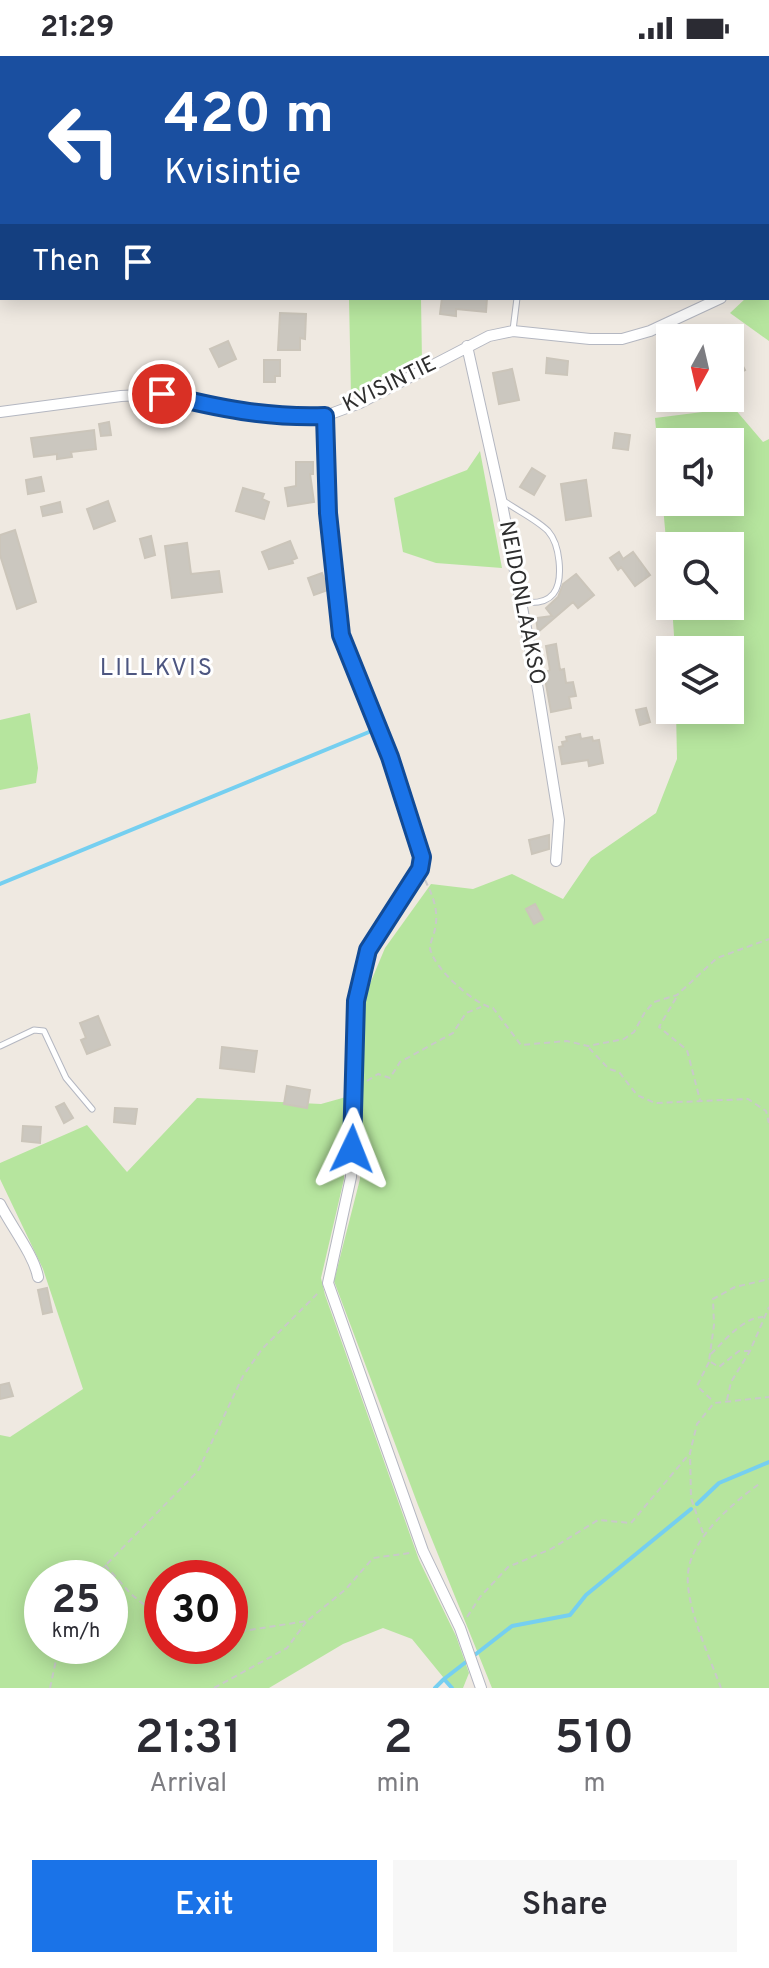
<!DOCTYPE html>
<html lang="en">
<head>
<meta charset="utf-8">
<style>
  :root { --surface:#fff; --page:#f7f7f7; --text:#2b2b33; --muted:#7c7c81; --accent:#1a73e8 }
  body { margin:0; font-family:Overpass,sans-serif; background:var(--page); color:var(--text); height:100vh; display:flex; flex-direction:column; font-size:30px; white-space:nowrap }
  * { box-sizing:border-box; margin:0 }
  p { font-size:26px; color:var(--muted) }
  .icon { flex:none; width:44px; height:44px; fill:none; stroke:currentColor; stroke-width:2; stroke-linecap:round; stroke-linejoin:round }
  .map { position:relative; height:1632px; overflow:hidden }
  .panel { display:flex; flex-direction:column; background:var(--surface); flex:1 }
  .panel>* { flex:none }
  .top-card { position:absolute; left:0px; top:0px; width:770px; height:244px; box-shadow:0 4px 20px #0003; background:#1a4fa0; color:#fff; overflow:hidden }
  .needle { width:52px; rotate:188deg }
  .controls { position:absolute; left:656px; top:268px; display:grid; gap:16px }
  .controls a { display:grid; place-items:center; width:88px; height:88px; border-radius:0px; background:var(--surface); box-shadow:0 4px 20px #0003; font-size:40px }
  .speed { position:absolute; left:24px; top:1504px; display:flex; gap:16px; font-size:40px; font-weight:700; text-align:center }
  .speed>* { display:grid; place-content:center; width:104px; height:104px; border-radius:50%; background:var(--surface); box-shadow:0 4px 20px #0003; line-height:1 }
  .speed small { font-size:20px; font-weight:400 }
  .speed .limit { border:12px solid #d22; background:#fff; color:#111 }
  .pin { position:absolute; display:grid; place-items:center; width:68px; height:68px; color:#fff; margin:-34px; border:4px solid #fff; border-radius:50%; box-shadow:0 2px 8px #0007 }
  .me { position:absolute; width:88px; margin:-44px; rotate:2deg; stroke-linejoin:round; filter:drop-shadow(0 0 6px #0008) }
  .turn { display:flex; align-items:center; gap:28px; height:168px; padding:0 32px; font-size:36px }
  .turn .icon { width:104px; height:104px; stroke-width:2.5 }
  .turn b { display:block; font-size:56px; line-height:68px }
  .then { display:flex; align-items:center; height:76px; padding:0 32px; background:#0003; gap:16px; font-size:30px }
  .eta { display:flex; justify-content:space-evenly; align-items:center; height:136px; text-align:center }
  .eta b { font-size:48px; font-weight:600; line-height:56px }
  .cta { display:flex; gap:16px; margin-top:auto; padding:16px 32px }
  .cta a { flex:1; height:92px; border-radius:0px; background:var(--accent); color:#fff; font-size:32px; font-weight:600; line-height:92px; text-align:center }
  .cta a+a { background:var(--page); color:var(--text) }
  .status { display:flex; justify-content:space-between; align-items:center; height:56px; padding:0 40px; background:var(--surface); direction:ltr }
  .status svg { height:22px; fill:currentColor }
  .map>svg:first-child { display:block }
</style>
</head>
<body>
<div class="status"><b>21:29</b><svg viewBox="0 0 49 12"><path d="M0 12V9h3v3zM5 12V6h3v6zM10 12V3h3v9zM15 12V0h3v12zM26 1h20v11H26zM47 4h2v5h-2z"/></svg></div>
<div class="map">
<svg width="769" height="1632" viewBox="0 0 769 1632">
  <rect width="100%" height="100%" fill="#efe9e1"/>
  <path fill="#b6e59e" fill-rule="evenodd" d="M769 222V285L730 257 746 242H768Z
    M349 242H421L422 306 351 340Z
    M734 352 763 386 769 383V1632H492L418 1449 334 1225 360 1123 364 942 385 892 431 828 473 833 512 818 563 843 591 802 656 757 677 703 676 654H730V594H675L672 550H730V490H670V528L655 362ZM670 386H730V446H670Z
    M480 395 502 512 436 507 403 496 394 442 467 414Z
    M30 657 38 712 36 727 0 734V664Z
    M346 1041 344 1123 321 1222 325 1239 419 1504 456 1580 469 1617 463 1632H452L412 1583 383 1572 343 1588 269 1632H0V1379L10 1381 83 1333 43 1213 0 1123V1107L87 1069 127 1116 197 1042 321 1048ZM42 1522H110V1590H42ZM162 1522H230V1590H162Z"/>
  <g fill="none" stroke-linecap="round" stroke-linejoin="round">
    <path stroke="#75cff0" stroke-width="4" d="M0 828 369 676
      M697 1448 719 1427 769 1406
      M476 1598 512 1570 570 1559 586 1539 691 1453
      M435 1632 444 1623
      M452 1632 444 1623 466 1606"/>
  </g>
  <path fill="#cbc7bf" stroke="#cbc5ba" stroke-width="2" d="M442 242H487L486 256 456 253V260L440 258Z
    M280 257 306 258 305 283 300 282V294H278Z
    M228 285 236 303 219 311 210 293Z
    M730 286 745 314 730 322Z
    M547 302 568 305 567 319 546 317Z
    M264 304H280V320H275V326H264Z
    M512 313 519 344 499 348 493 317Z
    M109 366 111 379 101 380 99 368Z
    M94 374 96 393 71 396 72 401 57 403V398L34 401 31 382Z
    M615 377 630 379 628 394 613 392Z
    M296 406H313V418H310L314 446 288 450 285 432 296 430Z
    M532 412 545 420 534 439 520 431Z
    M41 421 44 435 28 438 26 424Z
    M586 424 591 460 566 464 561 428Z
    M243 432 264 438 262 443 269 446 264 463 236 455Z
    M108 445 115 465 94 473 87 453Z
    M60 446 62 456 43 460 41 451Z
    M15 474 36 546 17 553 0 499V479Z
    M151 480 155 499 145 502 140 483Z
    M290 485 297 502 292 504 293 507 269 513 262 496Z
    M187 487 191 518 219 515 222 536 172 542 165 490Z
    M619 496 623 503 633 496 650 519 635 530 621 511 618 514 610 502Z
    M322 517 328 534 314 539 308 522Z
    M576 518 594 539 578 552 573 546 538 576 536 562 552 560 546 552 558 541 563 528Z
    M556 588 560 614 564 613 566 627 573 626 576 640 569 641 571 652 551 656 544 617 550 614 546 590Z
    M646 652 650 666 640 669 636 654Z
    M580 678 581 683 592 681 593 685 599 684 603 707 589 710 588 704 562 708 559 691 563 690 562 686 567 685 566 681Z
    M549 779V793L532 798 529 784Z
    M535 848 543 863 534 868 526 853Z
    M98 960 110 989 87 998 81 984 86 982 80 967Z
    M222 991 257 995 254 1016 220 1012Z
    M287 1030 310 1034 307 1052 284 1048Z
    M64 1047 73 1062 64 1067 56 1051Z
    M115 1052 137 1053 135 1068 114 1066Z
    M23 1070 41 1071 40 1087 22 1085Z
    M47 1232 52 1256 43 1258 38 1234Z
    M9 1327 13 1340 0 1343V1329Z"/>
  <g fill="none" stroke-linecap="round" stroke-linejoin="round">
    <defs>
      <path id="service" d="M513 274 517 242
        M501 443C516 454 536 463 548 475 555 483 558 495 559 505 562 534 553 550 522 546
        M0 990 34 974 44 975 66 1022 92 1053"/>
      <path id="minor" d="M768 216H769
        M467 290 501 443 538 634 559 764 556 805
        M0 356 121 340 162 338 236 356 284 362 325 360 360 347 489 280 513 275 590 283H622L650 275 721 242
        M325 360 328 457 341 579 390 701 422 801 420 813 368 894 356 945 351 1121 328 1227 423 1495 460 1572 481 1632
        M0 1148C11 1170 34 1199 38 1221"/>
    </defs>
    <use href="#service" stroke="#b4b7c1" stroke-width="7"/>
    <use href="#minor" stroke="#b4b7c1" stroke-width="12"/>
    <path stroke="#c9c9c9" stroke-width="2" stroke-dasharray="6 4" stroke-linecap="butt" d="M130 0 131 2
      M533 0 537 2
      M768 145 769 146
      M425 824C433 840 439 855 435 873 434 879 430 886 430 892 433 912 475 949 493 952L521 989 567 985 588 990 624 983 634 976 645 956 654 946 677 939 717 902 769 883
      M676 942 659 971 687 994 700 1044
      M589 992 609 1013 619 1016 637 1039 655 1047 748 1043 766 1055 769 1067
      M367 1025 378 1018 390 1022 400 1006 453 977 466 957 481 951
      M750 1295H739L719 1311 709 1305 714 1269 713 1243 735 1231 769 1223
      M711 1298C724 1285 744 1261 763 1261
      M709 1306 697 1330 714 1346
      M727 1344 731 1326 750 1295 769 1251
      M703 1477 691 1442 690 1397 697 1368 714 1347 769 1341
      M105 1509 131 1538 162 1563
      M93 1522 198 1415 243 1320 262 1293 318 1237
      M467 1561 480 1541 508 1511 551 1493 598 1464 631 1467 690 1397
      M230 1577 307 1565 346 1533 373 1502 410 1497
      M50 1632 59 1590
      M214 1632 287 1592 306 1566
      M721 1632C710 1602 685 1549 688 1518 690 1483 733 1447 759 1428"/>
    <use href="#service" stroke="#fff" stroke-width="5"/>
    <use href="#minor" stroke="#fff" stroke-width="10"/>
  </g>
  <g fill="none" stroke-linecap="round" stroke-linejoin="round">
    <defs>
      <path id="route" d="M162 338C218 352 266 362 325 360L328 457 341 579 390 701 422 801 420 813 368 894 356 945 352 1093"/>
    </defs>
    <use href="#route" stroke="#114b97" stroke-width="20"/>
    <use href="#route" stroke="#1a73e8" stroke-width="14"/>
  </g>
  <g text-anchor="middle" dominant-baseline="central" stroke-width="6" stroke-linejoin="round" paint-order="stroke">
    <g font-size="22" fill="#2e2e2e" stroke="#fff">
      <text transform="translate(390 329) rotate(-26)">KVISINTIE</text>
      <text transform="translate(521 547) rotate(79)">NEIDONLAAKSO</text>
    </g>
    <g font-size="24" letter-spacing="2" fill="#4d5680" stroke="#fff">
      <text x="157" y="613">LILLKVIS</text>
    </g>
  </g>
</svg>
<div class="controls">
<a><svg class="needle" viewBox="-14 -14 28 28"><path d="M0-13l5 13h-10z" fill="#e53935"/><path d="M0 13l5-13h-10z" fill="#7c7c81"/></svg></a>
<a><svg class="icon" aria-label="sound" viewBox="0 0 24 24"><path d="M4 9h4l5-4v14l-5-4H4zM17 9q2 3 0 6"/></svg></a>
<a><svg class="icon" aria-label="search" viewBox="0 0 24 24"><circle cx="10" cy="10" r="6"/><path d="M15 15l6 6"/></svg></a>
<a><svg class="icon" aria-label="layers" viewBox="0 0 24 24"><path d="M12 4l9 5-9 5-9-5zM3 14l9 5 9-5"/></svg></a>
</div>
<div class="speed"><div>25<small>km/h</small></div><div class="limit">30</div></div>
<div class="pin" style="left:162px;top:338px;background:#d93025"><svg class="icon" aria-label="arrive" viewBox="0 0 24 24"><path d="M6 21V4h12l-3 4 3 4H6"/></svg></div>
<svg class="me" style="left:352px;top:1093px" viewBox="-20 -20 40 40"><path d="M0-17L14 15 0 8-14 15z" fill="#1a73e8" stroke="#fff" stroke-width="4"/></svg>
<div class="top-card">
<div class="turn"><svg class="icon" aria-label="left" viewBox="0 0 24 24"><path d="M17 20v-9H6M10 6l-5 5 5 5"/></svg><div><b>420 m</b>Kvisintie</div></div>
<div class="then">Then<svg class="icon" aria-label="arrive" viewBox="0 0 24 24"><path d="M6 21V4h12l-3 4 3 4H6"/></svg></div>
</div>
</div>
<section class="panel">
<div class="eta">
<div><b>21:31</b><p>Arrival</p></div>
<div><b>2</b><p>min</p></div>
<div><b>510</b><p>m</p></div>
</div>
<div class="cta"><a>Exit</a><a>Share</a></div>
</section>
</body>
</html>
